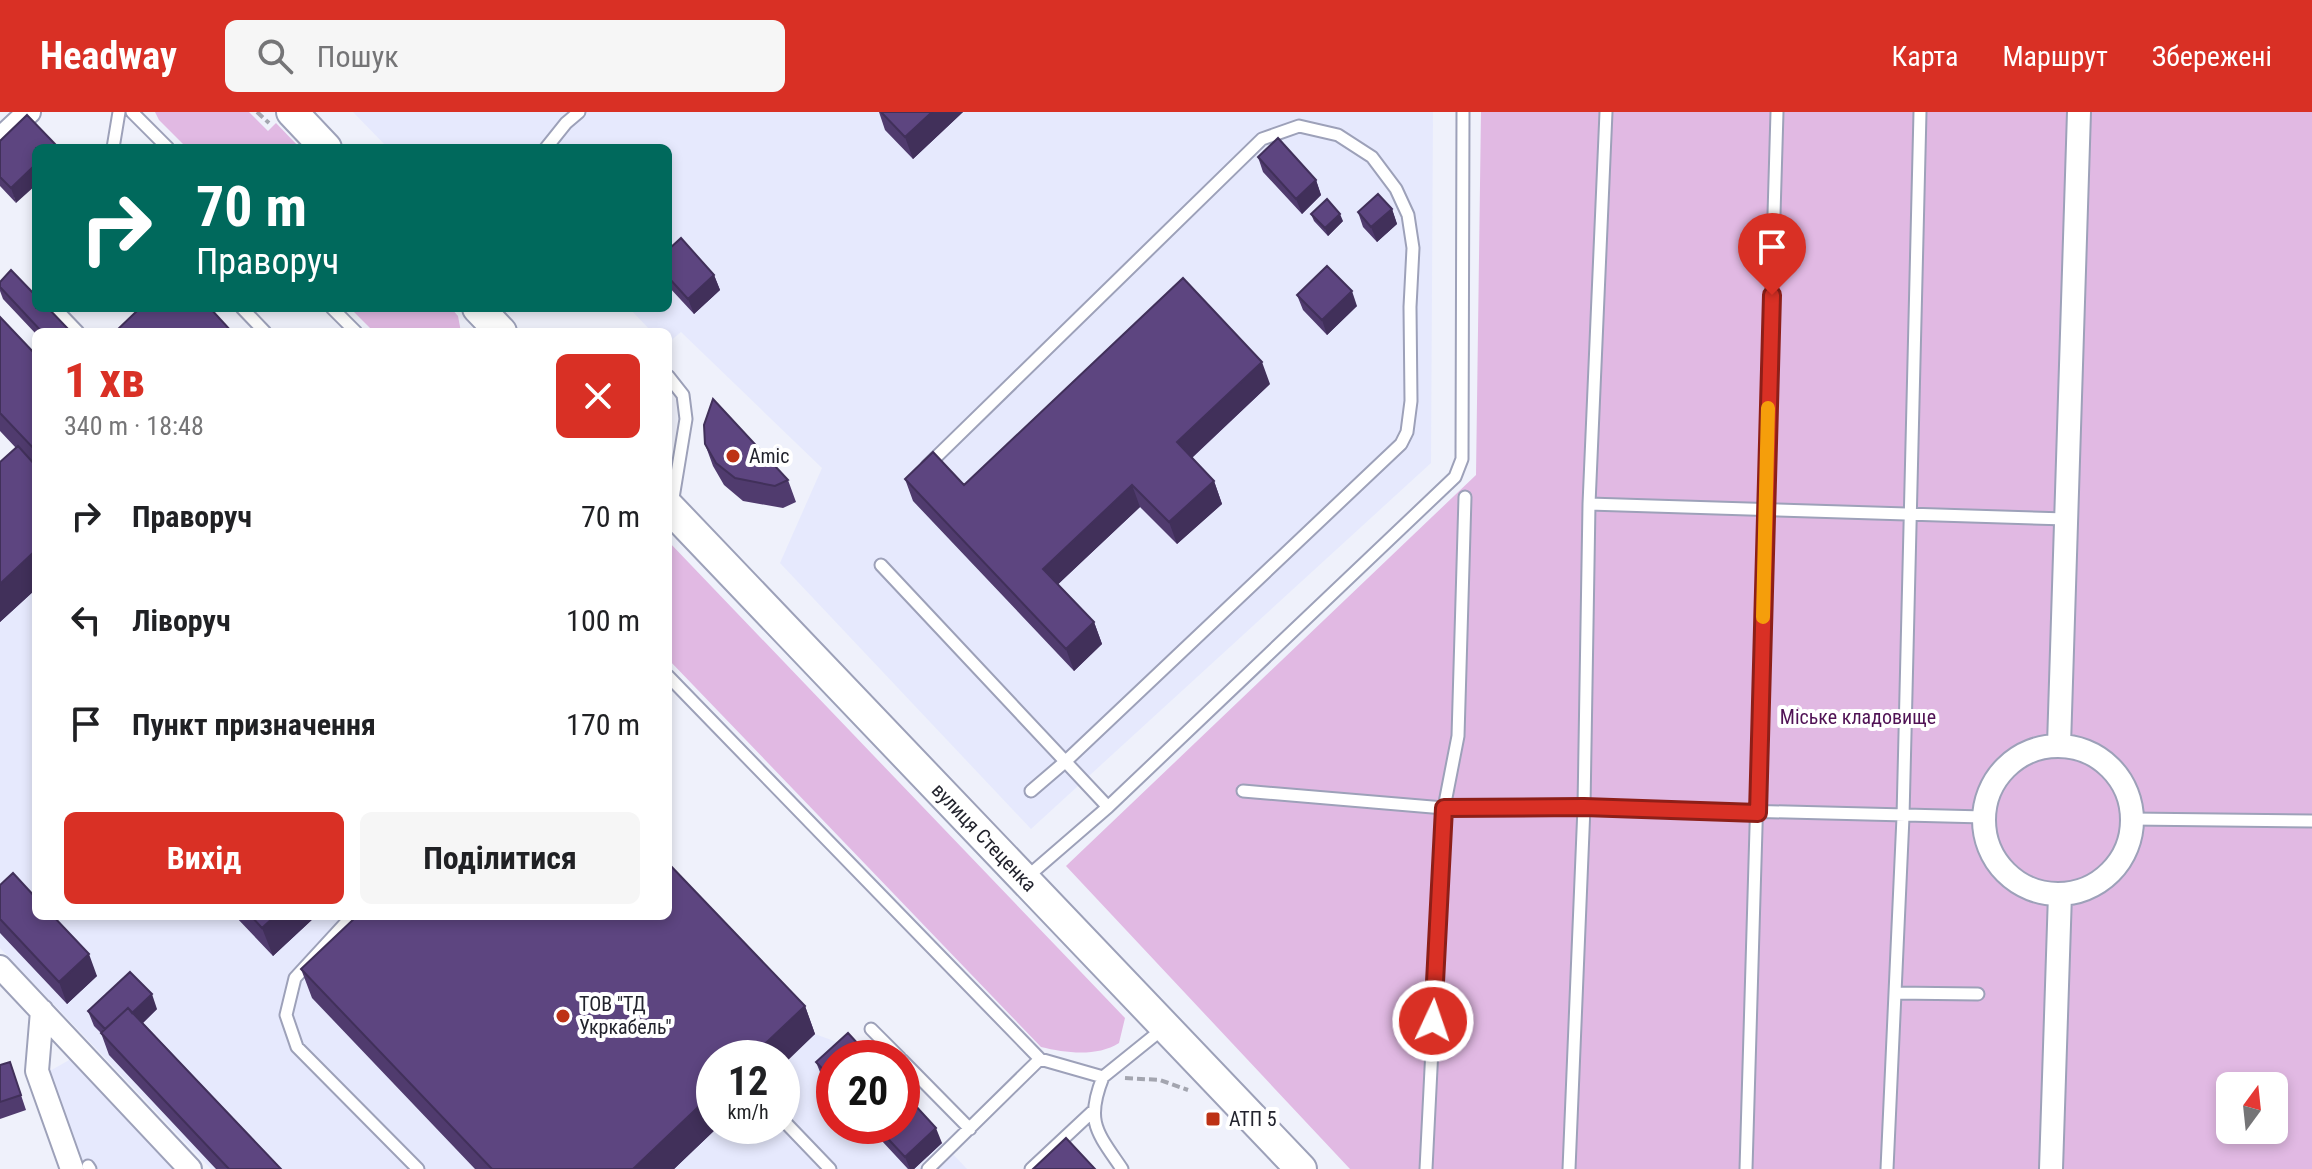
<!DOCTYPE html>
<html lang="uk">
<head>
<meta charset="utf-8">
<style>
  :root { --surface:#fff; --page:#f6f6f6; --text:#202124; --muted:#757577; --accent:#d93025 }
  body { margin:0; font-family:"Roboto Condensed",sans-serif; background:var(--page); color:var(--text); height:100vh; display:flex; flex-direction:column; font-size:30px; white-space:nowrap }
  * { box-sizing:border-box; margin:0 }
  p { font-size:26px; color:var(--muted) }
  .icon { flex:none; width:44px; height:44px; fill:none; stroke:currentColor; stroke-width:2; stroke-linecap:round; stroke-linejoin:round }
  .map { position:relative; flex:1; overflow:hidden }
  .panel { position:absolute; left:32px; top:216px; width:640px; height:592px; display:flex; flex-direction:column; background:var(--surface); border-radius:12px; box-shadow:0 4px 12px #0003 }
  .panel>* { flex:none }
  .banner { position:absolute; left:32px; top:32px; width:640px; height:168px; border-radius:12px; box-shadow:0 4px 12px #0003; background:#00695c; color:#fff; overflow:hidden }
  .needle { width:52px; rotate:15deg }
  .fabs { position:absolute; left:2216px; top:960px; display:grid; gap:16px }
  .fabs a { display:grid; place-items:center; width:72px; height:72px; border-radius:12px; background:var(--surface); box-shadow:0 4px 12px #0003; font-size:40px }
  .speed { position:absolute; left:696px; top:928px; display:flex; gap:16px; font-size:40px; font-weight:700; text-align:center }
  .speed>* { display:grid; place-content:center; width:104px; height:104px; border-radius:50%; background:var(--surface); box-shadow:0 4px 12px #0003; line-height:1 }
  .speed small { font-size:20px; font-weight:400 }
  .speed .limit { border:12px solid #d22; background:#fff; color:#111 }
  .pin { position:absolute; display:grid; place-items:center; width:68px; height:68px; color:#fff; margin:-82px -34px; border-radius:50% 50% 50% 0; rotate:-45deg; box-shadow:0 0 8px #0007 }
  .pin .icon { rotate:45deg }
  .me { position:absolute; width:88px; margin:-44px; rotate:3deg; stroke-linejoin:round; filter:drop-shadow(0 0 6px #0008) }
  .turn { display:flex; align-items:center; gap:28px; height:168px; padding:0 32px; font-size:36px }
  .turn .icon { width:104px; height:104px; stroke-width:2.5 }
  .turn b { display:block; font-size:56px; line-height:68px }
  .round { display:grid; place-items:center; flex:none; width:84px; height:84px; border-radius:12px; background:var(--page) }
  .overview { display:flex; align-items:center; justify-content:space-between; height:136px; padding:0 32px }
  h1 { font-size:48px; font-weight:700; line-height:60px; color:var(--accent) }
  .primary-button { display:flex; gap:16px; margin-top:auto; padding:16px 32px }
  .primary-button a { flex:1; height:92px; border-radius:12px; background:var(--accent); color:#fff; font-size:32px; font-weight:700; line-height:92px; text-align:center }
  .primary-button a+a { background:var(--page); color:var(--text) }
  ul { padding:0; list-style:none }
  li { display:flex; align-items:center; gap:24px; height:104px; padding:0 32px }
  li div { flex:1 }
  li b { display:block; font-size:30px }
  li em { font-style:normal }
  header { display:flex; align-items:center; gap:48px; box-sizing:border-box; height:112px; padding:0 40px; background:var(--accent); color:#fff }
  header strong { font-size:38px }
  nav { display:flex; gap:44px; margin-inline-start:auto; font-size:28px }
  .search { width:560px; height:72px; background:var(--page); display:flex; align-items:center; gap:20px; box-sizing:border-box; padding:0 28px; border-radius:12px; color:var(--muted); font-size:30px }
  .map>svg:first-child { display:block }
</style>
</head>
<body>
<header>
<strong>Headway</strong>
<div class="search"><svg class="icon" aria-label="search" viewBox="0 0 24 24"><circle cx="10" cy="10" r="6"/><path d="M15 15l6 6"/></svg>Пошук</div>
<nav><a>Карта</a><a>Маршрут</a><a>Збережені</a></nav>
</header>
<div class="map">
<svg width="2312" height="1057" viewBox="0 0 2312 1057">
  <rect width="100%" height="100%" fill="#eff1fb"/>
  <path fill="#e6e9fd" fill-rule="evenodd" d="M353 0H1433L1431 351 1031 717 780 451 822 356 681 220 668 231V220H652L629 196H668V36H388Z
    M36 476V804H668L815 922 853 936 834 946V1014H902V988L967 1057H211L0 836V510ZM714 946H782V1014H714Z
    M71 947 173 1056 172 1057H83L48 960Z"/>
  <path fill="#e1b9e3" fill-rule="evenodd" d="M155 0H249L268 19 276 11 300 36H187L159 8Z
    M1481 0H2312V1057H1350L1066 754 1476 363ZM2230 974H2274V1018H2230Z
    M350 196H451L458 204 461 220H374Z
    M668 429 1125 906 1119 931C1097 945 1066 941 1041 935L668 547Z"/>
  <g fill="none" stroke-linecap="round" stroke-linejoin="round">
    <defs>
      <path id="lane" d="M132 0 168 36
        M113 36 119 0
        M546 36 566 11 579 0
        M55 196 78 220
        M242 196 265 220
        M332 196 356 220
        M668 264 683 283 686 307 672 392
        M927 354 1262 27 1299 14 1338 23 1372 45 1396 77 1408 103 1413 136 1410 195 1411 289 1407 320 1401 332 1066 649 1031 679
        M1589 392 2066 407
        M881 453 1108 695
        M668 564 1040 947 1103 965 1165 915
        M1243 679 1444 696 1584 695 1984 705
        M2131 707 2312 709
        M1027 765 1108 695 1455 365 1462 347 1463 0
        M352 804 295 866 286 903 297 935 418 1057
        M1895 881 1978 882
        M871 917 900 946
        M902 948 970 1017
        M1103 965C1085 1010 1097 1020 1122 1057
        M782 1007 830 1057
        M88 1054 90 1057
        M928 1057 1040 947
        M1031 1057 1092 1000
        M1426 1057 1444 696 1458 624 1465 385
        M1569 1057 1584 695 1589 392 1606 0
        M1746 1057 1777 0
        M1887 1057 1903 705 1920 0"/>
      <path id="street" d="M0 27 29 0
        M2059 633 2079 0
        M1984 708a74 74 0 1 1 148 0a74 74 0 1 1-148 0Z
        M0 855 190 1057
        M42 899 37 959 72 1057
        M2051 1057 2060 782"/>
      <g id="secondary">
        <path d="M292 0 326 36"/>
        <path d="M478 196 501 220"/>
        <path id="s1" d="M668 394 1301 1057"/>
      </g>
    </defs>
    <use href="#lane" stroke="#9da1b9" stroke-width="15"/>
    <use href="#street" stroke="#9da1b9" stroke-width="26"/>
    <use href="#secondary" stroke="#9da1b9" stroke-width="34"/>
    <path stroke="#a3a5af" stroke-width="4" stroke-dasharray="8 4" stroke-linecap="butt" d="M257 0 269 11
      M1125 966 1160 968 1188 978"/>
    <use href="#lane" stroke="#fff" stroke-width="11"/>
    <use href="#street" stroke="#fff" stroke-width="22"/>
    <use href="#secondary" stroke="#fff" stroke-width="30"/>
  </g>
  <path fill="#503b6e" d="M879 0H963L913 47 885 18Z
    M0 29 16 91 0 74Z
    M1258 45 1316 68 1321 83 1302 102 1263 60Z
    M1392 97 1397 112 1377 130 1363 115 1358 100Z
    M1311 102 1343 109 1328 124 1314 109Z
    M668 138 714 163 720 178 694 202 668 174Z
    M0 170 71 220H36V222L3 187 0 179Z
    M1297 183 1357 194 1327 223 1303 198Z
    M0 205 36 243V477L0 510V350L16 336 0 319Z
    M1270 272 1192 346 1214 369 1222 392 1177 432 1140 395 1058 472 1094 510 1102 532 1074 559 913 389 905 367 964 373Z
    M705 332 788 368 796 390 783 396 743 389 724 373 713 354Z
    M0 773 97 864 67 892 0 821Z
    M235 804H316L273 844Z
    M301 857 805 894 815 922 714 1014H719L674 1057H475L312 886Z
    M157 897 143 911 281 1057H216L109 943 101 921 94 914 88 899Z
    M834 946V978L822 965 816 950Z
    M10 950 26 998 0 1007V953Z
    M868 1014H902L942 1031 914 1057H908Z"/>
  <path fill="#41305a" d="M932 0H963L913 47 905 25Z
    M36 52V73L16 91 11 76Z
    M1316 68 1321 83 1302 102 1296 87Z
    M1392 97 1397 112 1377 130 1371 115Z
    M1340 102 1343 109 1328 124 1325 116Z
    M714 163 720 178 694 202 688 187Z
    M1352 179 1357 194 1327 223 1322 208Z
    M1262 250 1270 272 1185 352 1177 330Z
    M1214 369 1222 392 1177 432 1169 410Z
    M1132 373 1140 395 1051 479 1043 457Z
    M36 438V477L0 510V472Z
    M1094 510 1102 532 1074 559 1066 537Z
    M275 804H316L273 844 262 816Z
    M89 842 97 864 67 892 59 870Z
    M152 882 157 897 116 937 110 922Z
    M805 894 815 922 782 954V946H750Z
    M714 980V1014H719L674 1057H633Z
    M936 1016 942 1031 914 1057H910L905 1045Z"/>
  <path fill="#5d4580" stroke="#41305a" stroke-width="2" d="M881 0H932L905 25Z
    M27 3 56 33 53 36H36V52L11 76 0 65V29Z
    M1278 26 1316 68 1296 87 1258 45Z
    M1378 82 1392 97 1371 115 1358 100Z
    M1327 87 1340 102 1325 116 1311 102Z
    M681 126 714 163 688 187 668 165V138Z
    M1327 154 1352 179 1322 208 1297 183Z
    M11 158 36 184V196H48L71 220H42L0 175V170Z
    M1183 166 1262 250 1177 330 1214 369 1169 410 1132 373 1043 457 1094 510 1066 537 905 367 933 340 964 373Z
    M138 196H210L232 220H115L139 197Z
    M0 205 36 243V339L0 301Z
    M713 287 788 368 775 374 735 366 716 351 705 332 704 313Z
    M18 334 36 354V438L0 472V350Z
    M668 751 805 894 750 946H714V980L633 1057H492L301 857 357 804H668Z
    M13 761 36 786V804H53L89 842 59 870 0 807V773Z
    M251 804H275L262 816Z
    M130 860 152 882 132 901 128 896 105 917 88 899Z
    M128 896 281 1057H229L101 921Z
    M848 921 871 946H834V969L816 950Z
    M10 950 21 983 0 990V953Z
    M902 979 936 1016 905 1045 876 1014H902Z
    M1066 1026 1095 1057H1033Z"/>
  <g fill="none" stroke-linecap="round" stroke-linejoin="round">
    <defs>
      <path id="route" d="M1433 909 1444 696 1584 695 1758 701 1772 183"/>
    </defs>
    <use href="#route" stroke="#8d1f18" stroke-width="20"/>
    <use href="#route" stroke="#d93025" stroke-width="14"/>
    <path stroke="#f59e0b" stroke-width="14" d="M1763 505 1768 296"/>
  </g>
  <g fill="#bd3215" stroke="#fff" stroke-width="3">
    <circle cx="733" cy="344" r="8"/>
    <circle cx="563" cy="904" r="8"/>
    <rect x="1205" y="999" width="16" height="16" rx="4"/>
  </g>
  <g text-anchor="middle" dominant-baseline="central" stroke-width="8" stroke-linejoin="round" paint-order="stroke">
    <g font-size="20" fill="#22232d" stroke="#fff" text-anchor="start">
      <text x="749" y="344">Amic</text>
      <text x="579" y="892">ТОВ "ТД<tspan x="579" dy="23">Укркабель"</tspan></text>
      <text x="1229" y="1007">АТП 5</text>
    </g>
    <g font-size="20" fill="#501255" stroke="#fff">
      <text x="1858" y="605">Міське кладовище</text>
    </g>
    <g font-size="20" fill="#22232d" stroke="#fff">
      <text stroke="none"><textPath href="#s1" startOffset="458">вулиця Стеценка</textPath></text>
    </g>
  </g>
</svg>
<div class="fabs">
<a><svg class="needle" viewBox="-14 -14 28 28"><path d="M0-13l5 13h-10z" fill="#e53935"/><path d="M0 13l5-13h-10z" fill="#757577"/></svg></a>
</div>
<div class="speed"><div>12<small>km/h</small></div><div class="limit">20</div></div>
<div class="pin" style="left:1772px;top:183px;background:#d93025"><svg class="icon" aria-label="arrive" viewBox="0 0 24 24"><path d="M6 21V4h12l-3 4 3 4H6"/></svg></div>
<svg class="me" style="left:1433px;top:909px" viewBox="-20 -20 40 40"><circle r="17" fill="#d93025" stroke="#fff" stroke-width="3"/><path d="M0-11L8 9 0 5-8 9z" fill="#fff"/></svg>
<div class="banner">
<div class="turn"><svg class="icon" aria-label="right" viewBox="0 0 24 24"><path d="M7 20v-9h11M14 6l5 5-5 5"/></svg><div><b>70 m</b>Праворуч</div></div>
</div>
<section class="panel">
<div class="overview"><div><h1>1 хв</h1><p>340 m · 18:48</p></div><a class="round" style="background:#d93025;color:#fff"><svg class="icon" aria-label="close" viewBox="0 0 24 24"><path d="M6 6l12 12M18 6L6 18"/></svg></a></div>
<ul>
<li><svg class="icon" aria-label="right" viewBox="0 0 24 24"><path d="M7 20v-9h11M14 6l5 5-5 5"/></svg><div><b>Праворуч</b></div><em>70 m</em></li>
<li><svg class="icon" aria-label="left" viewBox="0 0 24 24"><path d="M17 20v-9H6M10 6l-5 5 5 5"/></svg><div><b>Ліворуч</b></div><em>100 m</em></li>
<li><svg class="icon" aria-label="arrive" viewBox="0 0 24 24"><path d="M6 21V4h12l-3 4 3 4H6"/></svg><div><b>Пункт призначення</b></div><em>170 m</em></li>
</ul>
<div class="primary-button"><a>Вихід</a><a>Поділитися</a></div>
</section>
</div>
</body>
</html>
